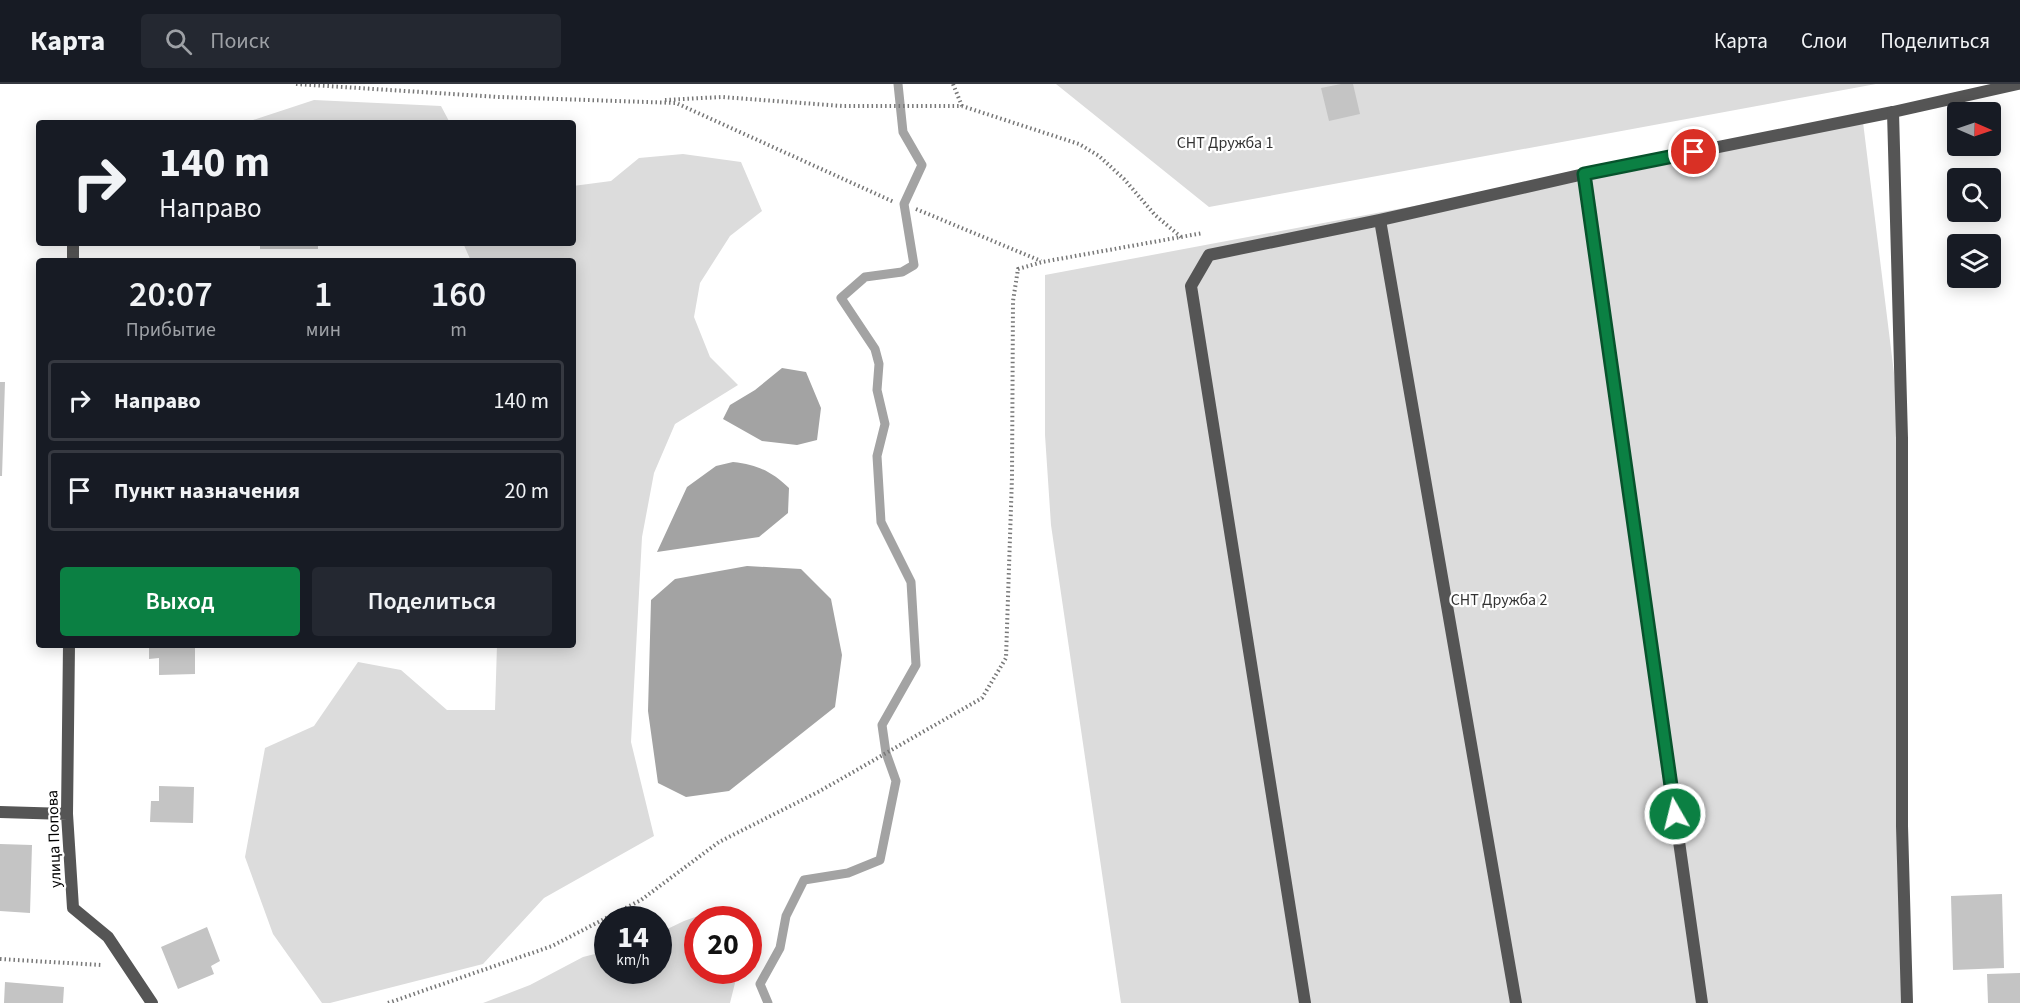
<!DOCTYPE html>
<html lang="ru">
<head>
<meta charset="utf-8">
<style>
  :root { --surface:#171b24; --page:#242831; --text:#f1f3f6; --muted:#9ea1a6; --line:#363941; --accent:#0b8043 }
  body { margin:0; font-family:"Source Sans 3",sans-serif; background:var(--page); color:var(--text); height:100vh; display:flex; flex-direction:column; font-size:22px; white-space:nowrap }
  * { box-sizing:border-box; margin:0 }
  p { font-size:20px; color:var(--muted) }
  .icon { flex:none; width:33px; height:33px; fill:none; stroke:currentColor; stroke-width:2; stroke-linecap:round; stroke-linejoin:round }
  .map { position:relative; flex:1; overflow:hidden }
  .details { position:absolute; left:36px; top:174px; width:540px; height:390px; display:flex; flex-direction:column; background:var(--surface); border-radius:6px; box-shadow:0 3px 15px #0003 }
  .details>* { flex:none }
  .top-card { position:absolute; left:36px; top:36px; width:540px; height:126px; border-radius:6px; box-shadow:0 3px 15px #0003; background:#171b24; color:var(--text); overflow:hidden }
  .needle { width:39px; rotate:92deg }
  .buttons { position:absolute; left:1947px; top:18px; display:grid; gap:12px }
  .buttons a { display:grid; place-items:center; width:54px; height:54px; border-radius:6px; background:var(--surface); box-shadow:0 3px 15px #0003; font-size:30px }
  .speed { position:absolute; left:594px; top:822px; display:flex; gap:12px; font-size:30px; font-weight:700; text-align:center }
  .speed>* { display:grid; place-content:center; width:78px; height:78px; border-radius:50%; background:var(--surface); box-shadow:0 3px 15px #0003; line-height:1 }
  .speed small { font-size:15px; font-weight:400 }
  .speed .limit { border:9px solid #d22; background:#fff; color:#111 }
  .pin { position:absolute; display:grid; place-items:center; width:51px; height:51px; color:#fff; margin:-26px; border:3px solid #fff; border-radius:50%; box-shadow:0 2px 6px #0007 }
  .me { position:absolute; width:66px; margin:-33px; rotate:352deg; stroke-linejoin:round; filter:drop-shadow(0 0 4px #0008) }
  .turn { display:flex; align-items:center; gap:21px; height:126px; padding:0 24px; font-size:27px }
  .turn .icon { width:78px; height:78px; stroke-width:2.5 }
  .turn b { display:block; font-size:42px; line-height:51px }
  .eta { display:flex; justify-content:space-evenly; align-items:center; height:102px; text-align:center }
  .eta b { font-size:36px; font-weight:600; line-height:42px }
  .button { display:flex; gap:12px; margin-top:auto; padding:12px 24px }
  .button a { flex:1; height:69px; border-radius:6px; background:var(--accent); color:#fff; font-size:24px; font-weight:600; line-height:69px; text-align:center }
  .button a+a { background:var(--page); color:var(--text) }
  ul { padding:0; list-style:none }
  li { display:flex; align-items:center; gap:18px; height:81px; margin:0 12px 9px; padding:0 12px; border:3px solid var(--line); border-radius:6px }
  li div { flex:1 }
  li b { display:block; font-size:22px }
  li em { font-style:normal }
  header { display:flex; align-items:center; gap:36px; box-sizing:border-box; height:84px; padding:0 30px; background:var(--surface); border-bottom:2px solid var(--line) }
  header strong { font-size:28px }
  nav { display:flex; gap:33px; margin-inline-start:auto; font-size:21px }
  .search { width:420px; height:54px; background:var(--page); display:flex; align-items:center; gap:15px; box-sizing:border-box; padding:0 21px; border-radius:6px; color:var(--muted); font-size:22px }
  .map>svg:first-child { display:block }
</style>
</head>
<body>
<header>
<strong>Карта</strong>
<div class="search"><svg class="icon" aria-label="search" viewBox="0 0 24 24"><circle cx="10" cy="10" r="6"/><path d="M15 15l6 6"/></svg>Поиск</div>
<nav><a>Карта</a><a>Слои</a><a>Поделиться</a></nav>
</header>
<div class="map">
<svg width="2020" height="919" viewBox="0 0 2020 919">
  <rect width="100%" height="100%" fill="#fff"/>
  <path fill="#dcdcdc" d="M1056 0H1876L1209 123Z
    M314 16 441 22 450 39H255L253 36Z
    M1863 38 1902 354 1907 919H1121L1051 441 1045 351V191Z
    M683 70 741 78 762 127 730 152 700 199 694 233 710 273 738 301 675 340 654 389 642 453 631 658 654 752 544 814 483 880 330 919H322L273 850 245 773 265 664 314 642 358 578 401 586 447 626H495L497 561H573V177H471L463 159H573V102L611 97 639 74Z
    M715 826 719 835 698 836V886L738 887 730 919H483L530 901 583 873 607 867 608 886H658L659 849 684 837Z"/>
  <path fill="#a3a3a3" d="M782 284 806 288 821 324 817 356 797 361 762 357 723 335 730 321 755 306Z
    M733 378C758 381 771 387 789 404L788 429 759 453 657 468 687 403 716 382Z
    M747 482 801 485 831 515 842 571 835 623 729 707 686 713 658 699 648 627 651 516 675 495Z"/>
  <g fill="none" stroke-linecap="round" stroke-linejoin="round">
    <path stroke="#a3a3a3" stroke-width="9" d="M768 919 760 900 780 864 786 832 804 796 848 789 880 776 896 697 886 669 882 641 916 581 911 498 881 438 877 372 885 340 877 306 879 280 875 265 841 214 865 193 902 188 914 181 904 120 922 81 903 48 898 0"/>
  </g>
  <path fill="#c4c4c4" d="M1341 0H1353L1360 30 1329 37 1321 4Z
    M260 159H318V165H260Z
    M0 298H5L2 392H0Z
    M149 561H195V590L159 591V574L149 575Z
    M159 702 194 703 193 739 150 738 151 717H159Z
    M0 760 32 761 30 829 0 827Z
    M2002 810 2004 884 1953 886 1951 812Z
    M207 843 220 877 211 882 214 890 178 905 161 863Z
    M2020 889V919H1988L1987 890Z
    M5 898 64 903 63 919H4Z"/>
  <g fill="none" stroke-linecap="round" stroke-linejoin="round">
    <path stroke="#777" stroke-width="4" stroke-dasharray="1.5 3" stroke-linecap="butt" d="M296 0 499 13 676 19 894 118
      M953 0 962 22
      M665 16 722 13 842 22H962L1079 60 1099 72 1124 95 1155 131 1181 153
      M916 125 1041 177
      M0 875 101 881
      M388 919 552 862 641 816 719 758 820 707 982 614 1006 574 1012 393 1013 217 1018 185 1042 178 1203 149"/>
    <path stroke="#555" stroke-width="12" d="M1584 90 1702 919
      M1380 136 1516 919
      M1305 919 1191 202 1209 171 1380 136 1584 90 1893 28"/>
    <path stroke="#555" stroke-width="12" d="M73 177V159
      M69 561 67 730 73 824 108 853 152 919
      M0 728 67 730
      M1907 919 1902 742V354L1893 28 2018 0"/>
  </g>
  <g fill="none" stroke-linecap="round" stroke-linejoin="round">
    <defs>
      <path id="route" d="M1675 730 1584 90 1694 68"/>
    </defs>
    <use href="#route" stroke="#07532c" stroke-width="15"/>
    <use href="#route" stroke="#0b8043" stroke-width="10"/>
  </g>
  <g text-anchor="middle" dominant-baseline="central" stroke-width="4.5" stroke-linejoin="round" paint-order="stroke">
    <g font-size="16" fill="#333" stroke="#fff">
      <text x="1225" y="59">СНТ Дружба 1</text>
      <text x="1499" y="516">СНТ Дружба 2</text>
    </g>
    <g font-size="16" fill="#000" stroke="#fff">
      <text transform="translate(54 755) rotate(-92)">улица Попова</text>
    </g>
  </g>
</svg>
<div class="buttons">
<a><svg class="needle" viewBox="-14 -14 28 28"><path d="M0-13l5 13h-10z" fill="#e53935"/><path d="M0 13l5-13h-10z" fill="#9ea1a6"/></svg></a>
<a><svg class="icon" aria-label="search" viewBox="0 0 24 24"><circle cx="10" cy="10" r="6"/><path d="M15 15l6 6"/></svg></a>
<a><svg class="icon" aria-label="layers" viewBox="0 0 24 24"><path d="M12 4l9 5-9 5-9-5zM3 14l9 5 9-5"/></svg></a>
</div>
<div class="speed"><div>14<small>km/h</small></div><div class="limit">20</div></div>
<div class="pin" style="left:1694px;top:68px;background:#d93025"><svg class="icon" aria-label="arrive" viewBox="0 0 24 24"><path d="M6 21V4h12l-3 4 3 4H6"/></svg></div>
<svg class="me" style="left:1675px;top:730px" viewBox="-20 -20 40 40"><circle r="17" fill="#0b8043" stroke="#fff" stroke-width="3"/><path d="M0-11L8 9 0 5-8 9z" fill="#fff"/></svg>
<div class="top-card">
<div class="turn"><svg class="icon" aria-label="right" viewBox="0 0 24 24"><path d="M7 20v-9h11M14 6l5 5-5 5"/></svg><div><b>140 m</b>Направо</div></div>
</div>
<section class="details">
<div class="eta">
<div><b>20:07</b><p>Прибытие</p></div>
<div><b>1</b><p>мин</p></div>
<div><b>160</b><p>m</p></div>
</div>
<ul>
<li><svg class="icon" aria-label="right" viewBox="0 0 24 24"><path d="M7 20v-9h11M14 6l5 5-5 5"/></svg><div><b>Направо</b></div><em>140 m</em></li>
<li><svg class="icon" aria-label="arrive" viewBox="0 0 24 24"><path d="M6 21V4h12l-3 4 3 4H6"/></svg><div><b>Пункт назначения</b></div><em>20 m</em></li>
</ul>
<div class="button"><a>Выход</a><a>Поделиться</a></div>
</section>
</div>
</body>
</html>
